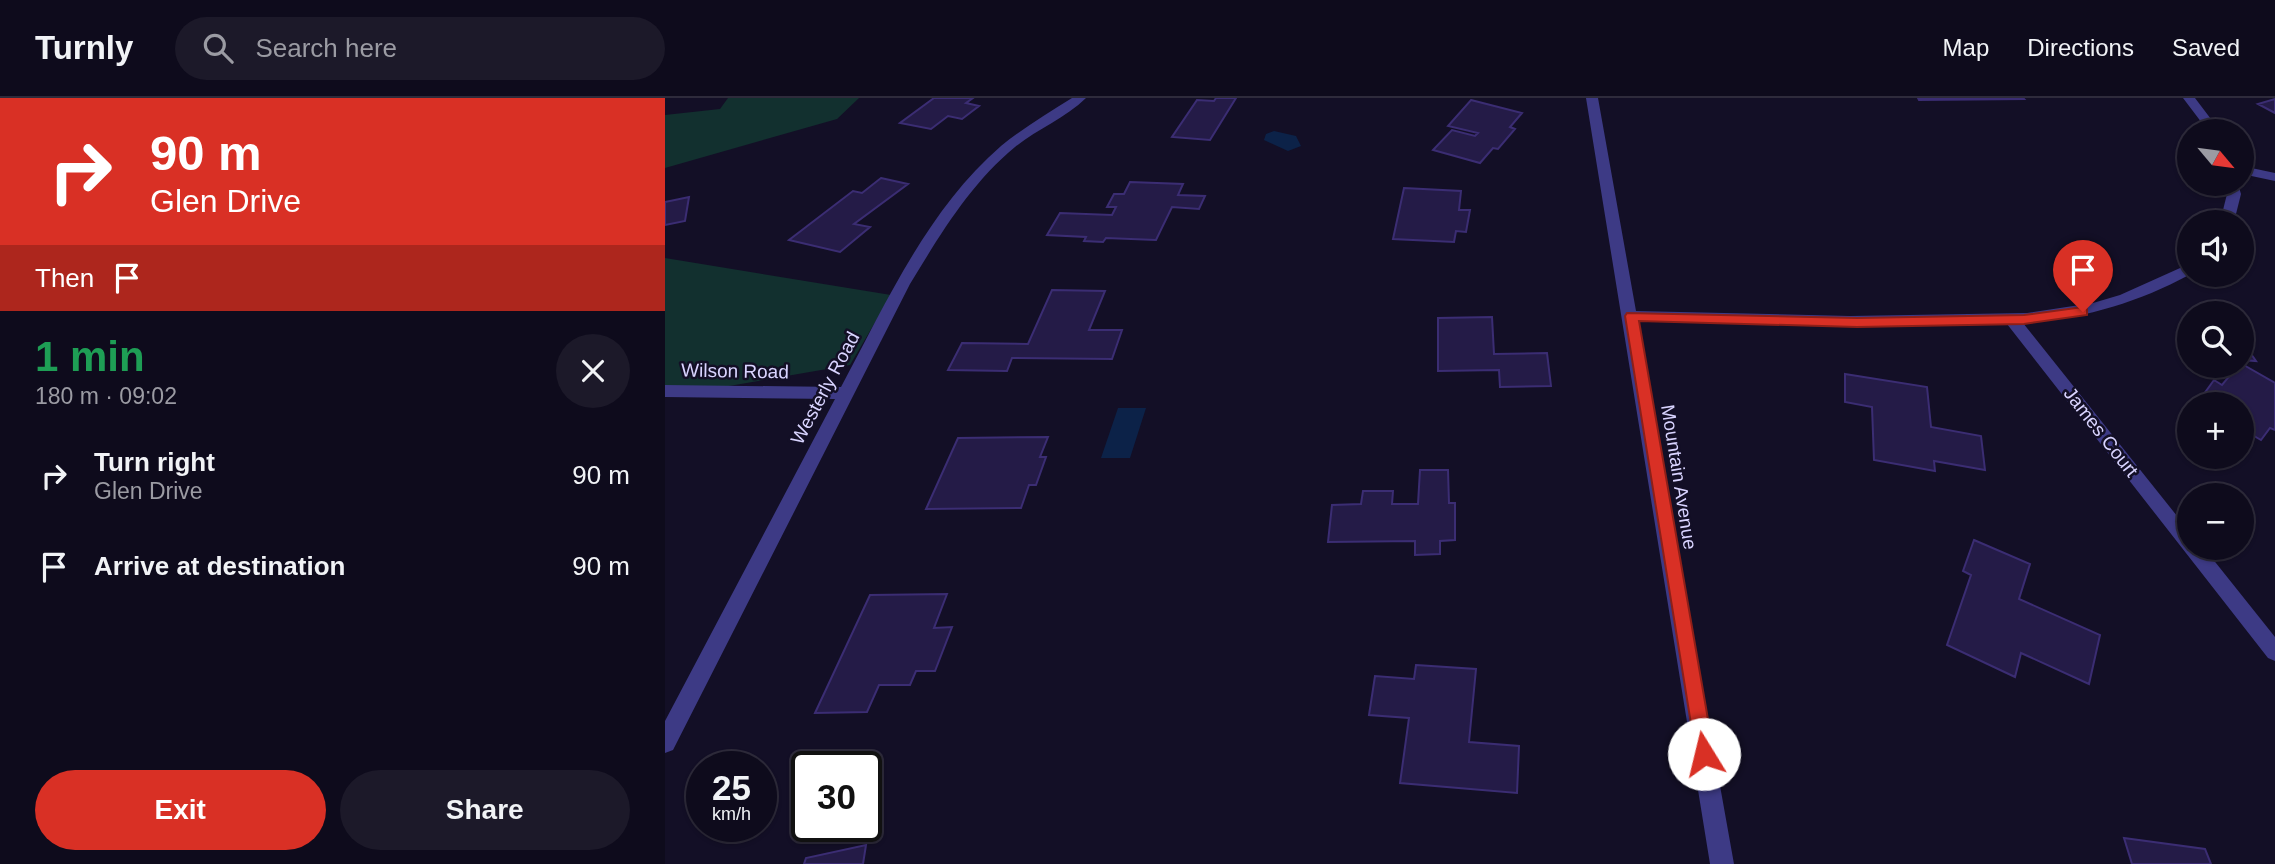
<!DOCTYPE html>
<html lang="en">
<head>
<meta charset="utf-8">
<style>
  :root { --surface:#0e0b1c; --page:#1c1929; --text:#f1f3f6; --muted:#9b9ba3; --line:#2e2b3b; --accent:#d93025 }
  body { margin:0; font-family:Helvetica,sans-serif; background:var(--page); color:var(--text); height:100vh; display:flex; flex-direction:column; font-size:26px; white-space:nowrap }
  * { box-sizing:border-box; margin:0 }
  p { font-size:23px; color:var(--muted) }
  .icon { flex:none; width:38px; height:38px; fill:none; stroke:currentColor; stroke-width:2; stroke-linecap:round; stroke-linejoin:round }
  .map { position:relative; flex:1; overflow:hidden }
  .sheet { display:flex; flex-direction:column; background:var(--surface); width:665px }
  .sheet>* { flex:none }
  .top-card { background:#d93025; color:#fff; overflow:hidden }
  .needle { width:46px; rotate:119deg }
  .tools { position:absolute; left:1512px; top:21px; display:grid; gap:14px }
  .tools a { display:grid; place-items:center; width:77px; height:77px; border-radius:50%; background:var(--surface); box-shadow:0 2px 5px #0004,0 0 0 2px var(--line); font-size:35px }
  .speed { position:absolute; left:21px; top:653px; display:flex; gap:14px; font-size:35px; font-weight:700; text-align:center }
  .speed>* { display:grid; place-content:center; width:91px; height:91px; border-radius:50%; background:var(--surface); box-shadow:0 2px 5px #0004,0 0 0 2px var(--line); line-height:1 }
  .speed small { font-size:18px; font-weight:400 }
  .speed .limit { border:4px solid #111; border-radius:10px; background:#fff; color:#111 }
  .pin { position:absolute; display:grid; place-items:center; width:60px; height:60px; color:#fff; margin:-72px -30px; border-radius:50% 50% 50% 0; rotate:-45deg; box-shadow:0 0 7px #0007 }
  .pin .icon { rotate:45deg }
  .me { position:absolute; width:77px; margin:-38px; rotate:351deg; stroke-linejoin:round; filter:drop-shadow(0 0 5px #0008) }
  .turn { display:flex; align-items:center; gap:24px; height:147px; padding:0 35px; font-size:32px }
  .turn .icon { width:91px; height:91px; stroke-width:2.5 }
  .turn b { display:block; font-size:49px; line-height:60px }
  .then { display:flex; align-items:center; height:66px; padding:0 35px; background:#0003; gap:14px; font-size:26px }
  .round { display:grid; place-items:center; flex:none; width:74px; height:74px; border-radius:37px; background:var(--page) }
  .overview { display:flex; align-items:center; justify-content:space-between; height:119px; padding:0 35px }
  h1 { font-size:42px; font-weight:700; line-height:52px; color:#1e9e55 }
  .button { display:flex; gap:14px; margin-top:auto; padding:14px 35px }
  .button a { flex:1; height:80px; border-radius:42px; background:var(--accent); color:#fff; font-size:28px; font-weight:700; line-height:80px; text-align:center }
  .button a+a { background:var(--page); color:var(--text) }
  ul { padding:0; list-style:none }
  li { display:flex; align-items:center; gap:21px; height:91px; padding:0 35px }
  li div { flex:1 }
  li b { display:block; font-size:26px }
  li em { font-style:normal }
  header { display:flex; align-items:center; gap:42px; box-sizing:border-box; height:98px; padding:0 35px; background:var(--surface); border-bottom:2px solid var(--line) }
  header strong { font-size:33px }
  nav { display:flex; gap:38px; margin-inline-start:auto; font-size:24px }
  .search { width:490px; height:63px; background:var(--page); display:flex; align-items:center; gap:18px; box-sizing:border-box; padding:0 24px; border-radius:38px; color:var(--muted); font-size:26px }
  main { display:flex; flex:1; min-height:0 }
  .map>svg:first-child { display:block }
</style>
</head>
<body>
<header>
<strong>Turnly</strong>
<div class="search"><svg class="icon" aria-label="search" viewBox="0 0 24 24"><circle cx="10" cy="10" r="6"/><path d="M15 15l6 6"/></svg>Search here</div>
<nav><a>Map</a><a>Directions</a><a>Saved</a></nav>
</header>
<main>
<section class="sheet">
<div class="top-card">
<div class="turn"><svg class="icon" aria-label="right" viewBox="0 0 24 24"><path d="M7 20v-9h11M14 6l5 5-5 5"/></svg><div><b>90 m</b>Glen Drive</div></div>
<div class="then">Then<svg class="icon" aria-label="arrive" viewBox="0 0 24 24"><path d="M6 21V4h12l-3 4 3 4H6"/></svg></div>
</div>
<div class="overview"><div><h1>1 min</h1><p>180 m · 09:02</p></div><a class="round"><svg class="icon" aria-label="close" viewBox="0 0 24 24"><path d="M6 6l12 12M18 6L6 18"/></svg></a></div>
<ul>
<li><svg class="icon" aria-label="right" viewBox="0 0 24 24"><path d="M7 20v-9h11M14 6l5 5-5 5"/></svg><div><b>Turn right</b><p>Glen Drive</p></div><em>90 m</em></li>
<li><svg class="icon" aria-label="arrive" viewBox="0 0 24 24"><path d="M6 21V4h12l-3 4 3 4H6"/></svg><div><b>Arrive at destination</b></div><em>90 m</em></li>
</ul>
<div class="button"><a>Exit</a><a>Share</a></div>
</section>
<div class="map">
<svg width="1610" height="766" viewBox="0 0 1610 766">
  <rect width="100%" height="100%" fill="#130f26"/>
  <path fill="#12302f" d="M63 0H194L172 21 0 70V17L55 11Z
    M0 160 226 197 185 267 0 299Z"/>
  <path fill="#0c2248" d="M609 33 631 38 636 48 623 53 599 42 601 36Z
    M453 310H481L465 360H436Z"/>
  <path fill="#241b47" stroke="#3b2d73" stroke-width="2" d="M269 0H308L301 5 314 8 297 21 283 18 266 31 235 25Z
    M551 0H571L545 42 507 39 532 2 549 3Z
    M1253 0H1358L1359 1 1254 2Z
    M1610 1V15L1593 6Z
    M806 2 857 15 845 29 850 31 833 51 828 50 815 65 768 52 787 32 810 38 813 35 783 28Z
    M216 80 243 86 189 126 205 129 175 154 124 142 188 93 197 95Z
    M465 84 518 86 513 97 540 98 534 111 507 109 491 142 441 140 438 144 419 143 421 139 382 137 395 115 447 117 451 109H442L449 96H459Z
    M739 90 796 93 794 112H805L801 134 791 133 789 144 728 141Z
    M24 99 20 123 0 127V104Z
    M387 192 440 193 424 232H457L447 261 347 260 342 273 283 272 297 245 363 246Z
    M827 219 829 256 882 255 886 288 835 289 834 272 773 273V220Z
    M1577 243 1591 263 1577 262Z
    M1577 266 1610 285V332L1605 330 1596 342 1577 331V306H1542L1547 300 1539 296 1549 282 1557 287 1567 275 1563 268Z
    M1180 276 1262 289 1266 329 1316 338 1320 372 1269 363 1270 373 1209 362 1207 309 1180 304Z
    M383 339 375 359H381L371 387H364L356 410 261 411 293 340Z
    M755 372H783L784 405H790V442L775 443V456L750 457V443L663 444 667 407 696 406 698 393H728L727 406H753Z
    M1309 442 1365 466 1354 501 1435 537 1424 586 1356 555 1350 579 1282 547 1306 477 1298 473Z
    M282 496 269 530 287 529 270 573H251L245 587H214L202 614 150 615 205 497Z
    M751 567 811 571 804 644 854 648 852 695 735 685 744 620 704 617 710 578 749 581Z
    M1459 740 1540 751 1546 766H1467Z
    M201 747 198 766H139L141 760Z"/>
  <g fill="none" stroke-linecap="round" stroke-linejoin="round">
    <path fill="#3d3a85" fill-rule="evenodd" d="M407 0H421C401 20 372 31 350 49 305 86 275 137 245 186L8 652 0 655V623L170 301 0 299V287L176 289C221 205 263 111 336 48 358 30 383 15 407 0Z
      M921 0H933L971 213 1185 218 1362 215 1428 205 1455 197 1524 166V177C1472 205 1417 221 1358 225L1524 433V450H1539L1610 539V563L1603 560 1342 226 1185 228 972 223 1069 766H1045Z
      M1518 0H1530L1555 33H1543Z
      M1577 68 1610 75V83L1577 76Z
      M1561 86H1573L1576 96 1569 124H1555L1562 96Z"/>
  </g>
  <path fill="#d93025" stroke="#8d1f18" stroke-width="2" d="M1418 209 1422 211V217L1359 226 1192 229 974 223 1049 656 1046 663 1039 666 1032 663 960 218 962 215 1192 220 1359 217Z"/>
  <g text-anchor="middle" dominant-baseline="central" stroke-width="5" stroke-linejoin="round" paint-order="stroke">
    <g font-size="19" fill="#d9d4ff" stroke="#130f26">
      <text transform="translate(70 273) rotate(1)">Wilson Road</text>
      <text transform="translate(160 290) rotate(-62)">Westerly Road</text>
      <text transform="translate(1436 334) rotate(52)">James Court</text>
      <text transform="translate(1014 379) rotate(81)">Mountain Avenue</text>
    </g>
  </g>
</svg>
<div class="tools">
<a><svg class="needle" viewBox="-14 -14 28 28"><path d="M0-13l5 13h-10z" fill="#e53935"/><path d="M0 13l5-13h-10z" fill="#9b9ba3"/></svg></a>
<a><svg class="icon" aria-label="sound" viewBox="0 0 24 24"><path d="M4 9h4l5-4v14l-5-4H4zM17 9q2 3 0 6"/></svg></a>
<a><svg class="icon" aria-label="search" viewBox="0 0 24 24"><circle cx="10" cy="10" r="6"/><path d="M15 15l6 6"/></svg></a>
<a>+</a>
<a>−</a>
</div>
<div class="speed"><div>25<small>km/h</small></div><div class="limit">30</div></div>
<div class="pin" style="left:1418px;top:214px;background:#d93025"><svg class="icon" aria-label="arrive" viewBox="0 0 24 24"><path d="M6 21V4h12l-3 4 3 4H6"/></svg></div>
<svg class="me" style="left:1039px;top:656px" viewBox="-20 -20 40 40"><circle r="19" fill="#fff"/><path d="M0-13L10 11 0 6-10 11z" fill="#d93025"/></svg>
</div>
</main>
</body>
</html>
